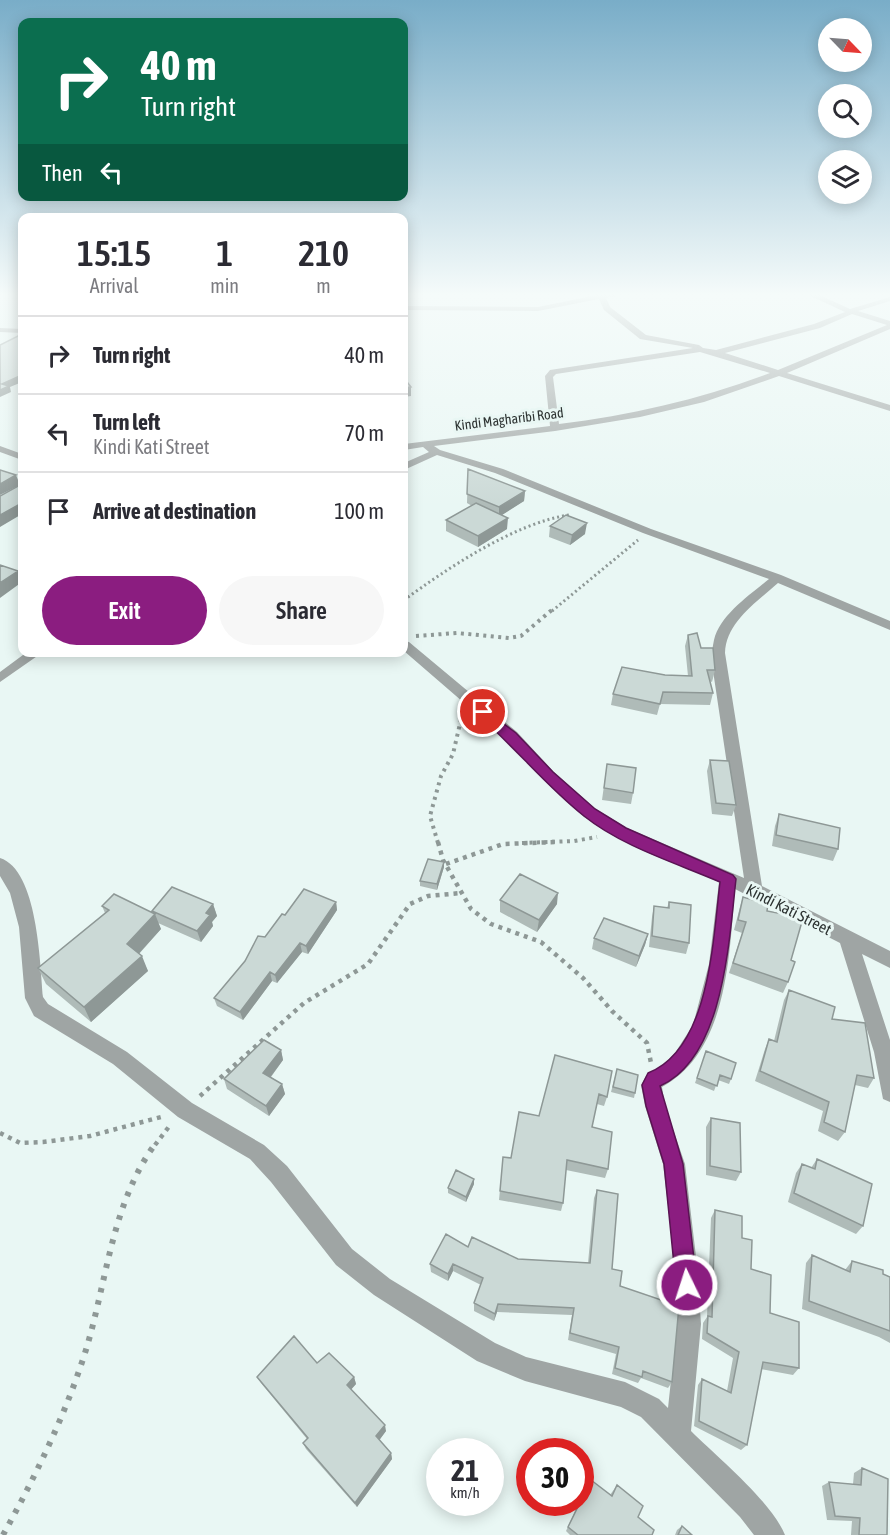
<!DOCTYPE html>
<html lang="en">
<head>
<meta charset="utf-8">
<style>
  :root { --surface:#fff; --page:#f7f7f7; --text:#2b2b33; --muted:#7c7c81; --line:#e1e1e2; --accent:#8b1d80 }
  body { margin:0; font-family:"Asap Condensed",sans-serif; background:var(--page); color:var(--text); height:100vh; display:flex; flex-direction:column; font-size:22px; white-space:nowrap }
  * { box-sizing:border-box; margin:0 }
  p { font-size:20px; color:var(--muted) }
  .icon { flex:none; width:33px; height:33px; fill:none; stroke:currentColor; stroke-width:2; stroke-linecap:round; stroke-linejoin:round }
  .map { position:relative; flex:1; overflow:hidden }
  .panel { position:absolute; left:18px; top:213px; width:390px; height:444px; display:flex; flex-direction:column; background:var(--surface); border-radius:12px; box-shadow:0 3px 15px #0003 }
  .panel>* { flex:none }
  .guide { position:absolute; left:18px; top:18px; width:390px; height:183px; border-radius:12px; box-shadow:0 3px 15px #0003; background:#0b6e4f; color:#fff; overflow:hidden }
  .needle { width:39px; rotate:115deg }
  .controls { position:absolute; left:818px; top:18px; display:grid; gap:12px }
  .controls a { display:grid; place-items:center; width:54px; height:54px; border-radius:50%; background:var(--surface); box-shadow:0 3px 15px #0003; font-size:30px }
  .speed { position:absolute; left:426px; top:1438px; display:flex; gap:12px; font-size:30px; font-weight:700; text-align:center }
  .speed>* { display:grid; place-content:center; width:78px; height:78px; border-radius:50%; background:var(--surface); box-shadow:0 3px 15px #0003; line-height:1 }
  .speed small { font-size:15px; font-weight:400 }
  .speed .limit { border:9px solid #d22; background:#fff; color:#111 }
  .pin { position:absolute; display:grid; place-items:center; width:51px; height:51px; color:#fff; margin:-26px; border:3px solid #fff; border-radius:50%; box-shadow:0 2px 6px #0007 }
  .me { position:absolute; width:66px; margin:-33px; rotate:356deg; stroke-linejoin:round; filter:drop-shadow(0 0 4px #0008) }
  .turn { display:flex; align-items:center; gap:21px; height:126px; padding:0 24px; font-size:27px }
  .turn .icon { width:78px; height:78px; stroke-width:2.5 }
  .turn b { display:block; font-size:42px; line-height:51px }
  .then { display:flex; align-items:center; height:57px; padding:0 24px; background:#0003; gap:12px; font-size:22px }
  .eta { display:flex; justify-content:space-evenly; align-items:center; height:102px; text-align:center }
  .eta b { font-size:36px; font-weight:600; line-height:42px }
  .primary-button { display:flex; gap:12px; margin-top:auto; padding:12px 24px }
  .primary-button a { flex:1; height:69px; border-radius:36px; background:var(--accent); color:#fff; font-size:24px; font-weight:600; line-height:69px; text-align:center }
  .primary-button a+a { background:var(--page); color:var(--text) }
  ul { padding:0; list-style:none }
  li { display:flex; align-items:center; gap:18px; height:78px; padding:0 24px; border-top:2px solid var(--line) }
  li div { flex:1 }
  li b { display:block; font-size:22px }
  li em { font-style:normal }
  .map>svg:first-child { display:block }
</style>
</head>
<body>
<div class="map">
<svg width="890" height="1535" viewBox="0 0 890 1535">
  <rect width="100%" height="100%" fill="#e9f7f4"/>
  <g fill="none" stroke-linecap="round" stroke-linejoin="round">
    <path stroke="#8e9896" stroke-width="3" stroke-dasharray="2 3" stroke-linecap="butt" d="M404 600C448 568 515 523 569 515
      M552 611 638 540"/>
    <path stroke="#8e9896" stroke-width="4" stroke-dasharray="3 4.5" stroke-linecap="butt" d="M416 636 457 633 509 638 521 636 553 609
      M438 843 430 816 441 776 453 754 462 715
      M522 843 574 841 597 837"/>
    <path stroke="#8e9896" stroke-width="4.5" stroke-dasharray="4 5" stroke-linecap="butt" d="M438 842 443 860 471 909 491 924 541 942 583 978 612 1011 647 1043 651 1063
      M446 864 503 844 557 842
      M200 1096 304 1003 368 964 410 904 428 896 461 893
      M0 1133 20 1143 43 1142 90 1136 161 1117
      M155 1145 171 1124"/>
    <path stroke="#8e9896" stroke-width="6" stroke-dasharray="4.5 8" stroke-linecap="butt" d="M3 1535C35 1477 65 1416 85 1353 107 1283 111 1203 156 1143"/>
    <path fill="#9fa5a4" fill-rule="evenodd" d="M607 293H630L606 298 610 307 646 335 699 345 703 348 716 350 814 324 845 312 804 293H815L850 309 890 297V301L858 311 890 321V329L787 373 890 405V411L779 376 704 402 640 417 555 431 434 446 440 450 503 469 651 529 781 575 890 621V630L778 583C757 602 726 622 725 653L762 886 890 951V968L862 954 890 1040V1102L883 1099 874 1052 840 943 735 889C729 956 728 1051 662 1087L665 1106 685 1164 697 1265 701 1324 691 1431C718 1458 771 1501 785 1535H754L740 1517 641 1417 621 1407 525 1381 477 1361 374 1295 336 1265 271 1182 250 1159 178 1117 113 1064 34 1016 25 998 19 927 10 893 0 876V858C38 870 40 964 43 997L48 1004 127 1052 192 1103 264 1145 287 1166 352 1249 390 1279 495 1343 526 1357 625 1382 659 1399 668 1408 677 1324 675 1265 663 1164 645 1106 641 1085 646 1076 660 1068 675 1053 693 1025 709 964 719 882 615 836 584 817 543 779 507 740 404 651V641L409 642 517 732 553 771 596 809 627 828 744 878 712 664C712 656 712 648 714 640 720 615 750 595 769 579L643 533 495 473 437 455 404 470V463L429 452 423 447 404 450V444L550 426 545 376 550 370 693 348 640 339 604 310 599 299 538 311 404 310V306L538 307ZM852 314 887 325 778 370 725 353 820 328ZM700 352 770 373C702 399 632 415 559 424L553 377 556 374Z
      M0 328 22 329V333L0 332Z
      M0 446 22 454V460L0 452Z
      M27 652H43L0 682V672Z"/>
  </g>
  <path fill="#afbbb8" d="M468 469 525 491 524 501 501 515 507 529 478 547 446 531V520L472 506 467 503Z
    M550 526 585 534 570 545 549 537Z
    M688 635 701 648 715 670 712 682 710 681 713 693 710 705 660 704 657 715 611 705 613 694 665 675 688 676 685 646Z
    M95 652H111L106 656Z
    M710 760 736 805 732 816 712 814 707 771Z
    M607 764 633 793 631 804 602 800Z
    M779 814 838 849 833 861 772 846 775 826Z
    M444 862V867L437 890 420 886V881Z
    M743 897 767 911 791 960 788 982 783 993 729 973 742 933 734 930 740 907Z
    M500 900 557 904 537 932 500 912Z
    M336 902 337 910 308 954 302 952 277 983 272 981 243 1020 217 1006 214 998 245 961 285 915Z
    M669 902 689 943 686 954 649 947 652 917 654 906 667 908Z
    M213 904 217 916 212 922 213 926 201 942 158 923 161 929 139 954 148 971 91 1022 46 984 38 968 105 913 102 906 153 913 152 911Z
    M648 934 645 945 636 967 592 949 594 938Z
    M789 990 832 1019 874 1078 868 1088 855 1085 845 1132 838 1141 818 1131 823 1111 755 1081 765 1049 769 1039 774 1041 784 1000Z
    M281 1050 283 1060 271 1077 282 1084 285 1094 269 1116 227 1089 224 1079Z
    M706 1051 731 1079 729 1084 718 1080 714 1091 695 1083Z
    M555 1055 607 1097 604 1106 597 1104 592 1127 608 1169 605 1178 566 1170 563 1203 561 1211 499 1200 503 1157 511 1158 539 1116Z
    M617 1069 635 1093 634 1098 611 1092Z
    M711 1118 741 1172 736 1181 706 1175V1127Z
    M817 1159 863 1226 856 1234 788 1202 796 1173 802 1164 811 1168Z
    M474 1179V1184L466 1202 448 1193V1188Z
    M597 1190 612 1269 620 1286 672 1382 668 1388 641 1378 638 1383 612 1374 616 1354 568 1340 572 1315 497 1312 494 1321 474 1311V1303L481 1285 453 1271 448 1281 431 1272 430 1264 468 1247 518 1259 588 1263 594 1198Z
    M715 1210 742 1238 751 1269 770 1313 799 1368 793 1375 761 1369 747 1445 741 1450 694 1426 698 1385 702 1379 727 1391 733 1358 702 1339 703 1323 707 1317 711 1218Z
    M812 1255 845 1270 852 1261 890 1277V1343L879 1337 802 1309 806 1263Z
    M317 1363 354 1377 356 1384 351 1389 386 1431 379 1440 391 1453 392 1459 357 1507 306 1449 303 1443 307 1439 261 1383 257 1377Z
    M862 1468 887 1535H851L852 1521 827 1520 822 1486 829 1482 853 1484 854 1473Z
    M591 1480 610 1495 617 1485 638 1517 652 1535H570L566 1531 579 1503H580V1500Z
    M682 1526 692 1535H675L677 1530Z"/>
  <path fill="#8e9896" d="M22 375V382L10 387 11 392 0 397V390L2 384Z
    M411 387V396L404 397V388Z
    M16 475 20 485 0 495V484Z
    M525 491 524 501 499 517V507Z
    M22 503V514L0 527V515Z
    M508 518 507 529 478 547V536Z
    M587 523 585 534 570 545 572 535Z
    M18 571 22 582 0 598V583Z
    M105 652H111L106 656Z
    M444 862V867L437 890V884Z
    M558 893 557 904 537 932 539 920Z
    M336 902 337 910 308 954 306 946Z
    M213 904 217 916 212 922 213 926 201 942 197 931 206 913Z
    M155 914 161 929 133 960 127 944Z
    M648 934 645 945 636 967 639 956Z
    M300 943 302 952 277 983 275 975Z
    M142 956 148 971 91 1022 84 1007Z
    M270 972 272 981 243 1020 240 1012Z
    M281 1050 283 1060 266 1083 263 1073Z
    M282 1084 285 1094 269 1116 266 1106Z
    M474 1179V1184L466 1202V1197Z
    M453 1264V1271L448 1281V1274Z
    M498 1304 497 1312 494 1321 495 1314Z
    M354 1377 356 1384 349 1392 347 1385Z
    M385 1425 386 1431 378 1442 376 1436Z
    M391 1453 392 1459 357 1507 355 1503Z"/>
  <path fill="#cbd9d6" stroke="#8e9896" stroke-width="1.5" d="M22 334V375L2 384 9 386 0 390V345Z
    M404 378 411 387 404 388Z
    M468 469 525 491 499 507 467 494Z
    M0 470 16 475 0 484Z
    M21 479H22V503L0 515V496L20 485Z
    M476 503 508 518 478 536 446 520Z
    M566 515 587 523 572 535 550 526Z
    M0 565 18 571 0 583Z
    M697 633 701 648H713L715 670H707L713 693 663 692 660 704 613 694 622 667 665 675 692 676 688 635Z
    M710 760 729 761 736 805 716 803Z
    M607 764 636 768 633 793 604 788Z
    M779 814 840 828 838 849 776 835Z
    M428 859 444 862 437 884 420 881Z
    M520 874 558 893 539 920 500 900Z
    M172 887 213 904 206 913 210 915 197 931 152 911Z
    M304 889 336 902 306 946 300 943 275 975 270 972 240 1012 214 998 245 961 258 936 265 937 282 914 285 915Z
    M114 894 155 914 127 944 142 956 84 1007 38 968 109 910 102 906Z
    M743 897 768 904 767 911 803 918 791 960 795 962 788 982 733 963 746 922 738 920Z
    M669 902 691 905 689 943 652 936 654 906 669 908Z
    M604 918 648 934 639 956 594 938Z
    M789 990 835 1007 832 1019 865 1023 874 1078 857 1075 845 1132 824 1122 829 1102 760 1071 769 1039 777 1042Z
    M264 1040 281 1050 263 1073 282 1084 266 1106 224 1079Z
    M706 1051 736 1063 731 1079 720 1075 717 1086 697 1078Z
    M555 1055 612 1071 607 1097 599 1094 592 1127 612 1132 608 1169 567 1160 563 1203 500 1191 503 1157 511 1158 519 1112 539 1116Z
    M617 1069 638 1075 635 1093 613 1087Z
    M711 1118 740 1123 741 1172 710 1166Z
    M817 1159 872 1184 863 1226 794 1193 802 1164 815 1169Z
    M456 1170 474 1179 466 1197 448 1188Z
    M597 1190 618 1194 612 1269 622 1271 620 1286 679 1306 672 1382 643 1371 642 1377 615 1368 619 1347 570 1333 574 1308 498 1304 495 1314 474 1303 483 1278 453 1264 448 1274 430 1264 446 1234 468 1247 472 1237 518 1259 590 1263Z
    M715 1210 742 1216V1238L752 1240 751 1269 771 1275 770 1313 799 1322V1368L763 1362 747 1445 699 1421 702 1379 731 1393 739 1352 707 1333 708 1316 712 1317Z
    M812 1255 850 1272 852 1261 883 1270V1274L890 1277V1331L809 1301Z
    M294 1336 317 1363 329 1353 354 1377 347 1385 385 1425 376 1436 391 1453 355 1503 303 1443 308 1438 257 1377Z
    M862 1468 888 1479 887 1535H859L860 1518 835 1516 829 1482 861 1485Z
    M591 1480 612 1496 617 1485 643 1506 638 1517 654 1530 652 1535H578L568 1527Z
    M682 1526 692 1535H678Z"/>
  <linearGradient id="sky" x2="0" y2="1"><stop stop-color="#79adc8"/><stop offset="0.58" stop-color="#f5fbfa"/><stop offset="1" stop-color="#f5fbfa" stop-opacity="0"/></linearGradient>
  <rect width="890" height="508" fill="url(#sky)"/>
  <path fill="#8b1d80" stroke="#5a1353" stroke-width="1.5" d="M483 708 516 733 553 772 595 809 626 828 733 875 736 879C729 940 724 1058 660 1086L683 1164 697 1285 694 1292 687 1295 679 1292 676 1285 664 1164 646 1106 642 1085 648 1073C710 1049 713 939 720 882 676 863 621 846 584 816 546 786 515 747 478 715L476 712Z"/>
  <g text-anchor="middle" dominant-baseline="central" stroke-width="6" stroke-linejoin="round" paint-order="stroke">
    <g font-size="14" fill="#2c3231" stroke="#e9f7f4">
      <text transform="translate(509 419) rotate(-7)">Kindi Magharibi Road</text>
    </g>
    <g font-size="16" fill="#2c3231" stroke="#e9f7f4">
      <text transform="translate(789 909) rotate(27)">Kindi Kati Street</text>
    </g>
  </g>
</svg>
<div class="controls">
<a><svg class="needle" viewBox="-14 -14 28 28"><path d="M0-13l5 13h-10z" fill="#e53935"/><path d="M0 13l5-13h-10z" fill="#7c7c81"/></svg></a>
<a><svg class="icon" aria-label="search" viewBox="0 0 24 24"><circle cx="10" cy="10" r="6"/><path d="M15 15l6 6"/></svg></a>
<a><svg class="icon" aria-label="layers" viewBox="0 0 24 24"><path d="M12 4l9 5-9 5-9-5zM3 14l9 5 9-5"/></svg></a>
</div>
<div class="speed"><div>21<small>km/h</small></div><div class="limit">30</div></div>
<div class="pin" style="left:483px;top:712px;background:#d93025"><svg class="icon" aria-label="arrive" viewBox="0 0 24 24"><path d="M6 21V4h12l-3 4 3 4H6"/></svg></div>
<svg class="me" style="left:687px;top:1285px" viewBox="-20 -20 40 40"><circle r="17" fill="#8b1d80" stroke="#fff" stroke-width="3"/><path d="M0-11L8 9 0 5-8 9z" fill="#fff"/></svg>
<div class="guide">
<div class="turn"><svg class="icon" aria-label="right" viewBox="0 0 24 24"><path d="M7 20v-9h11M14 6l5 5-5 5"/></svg><div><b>40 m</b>Turn right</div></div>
<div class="then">Then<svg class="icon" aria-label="left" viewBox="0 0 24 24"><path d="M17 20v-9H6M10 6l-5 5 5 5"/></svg></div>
</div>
<section class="panel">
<div class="eta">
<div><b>15:15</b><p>Arrival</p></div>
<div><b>1</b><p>min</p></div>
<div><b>210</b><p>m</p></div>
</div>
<ul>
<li><svg class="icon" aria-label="right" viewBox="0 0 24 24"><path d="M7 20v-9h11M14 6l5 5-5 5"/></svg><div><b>Turn right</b></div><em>40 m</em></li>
<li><svg class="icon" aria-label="left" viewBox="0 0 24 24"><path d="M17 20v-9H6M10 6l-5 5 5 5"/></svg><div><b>Turn left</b><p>Kindi Kati Street</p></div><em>70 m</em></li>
<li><svg class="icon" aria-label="arrive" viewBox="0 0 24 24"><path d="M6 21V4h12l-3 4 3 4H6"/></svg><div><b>Arrive at destination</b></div><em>100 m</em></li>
</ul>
<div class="primary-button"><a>Exit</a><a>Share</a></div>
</section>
</div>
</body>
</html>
